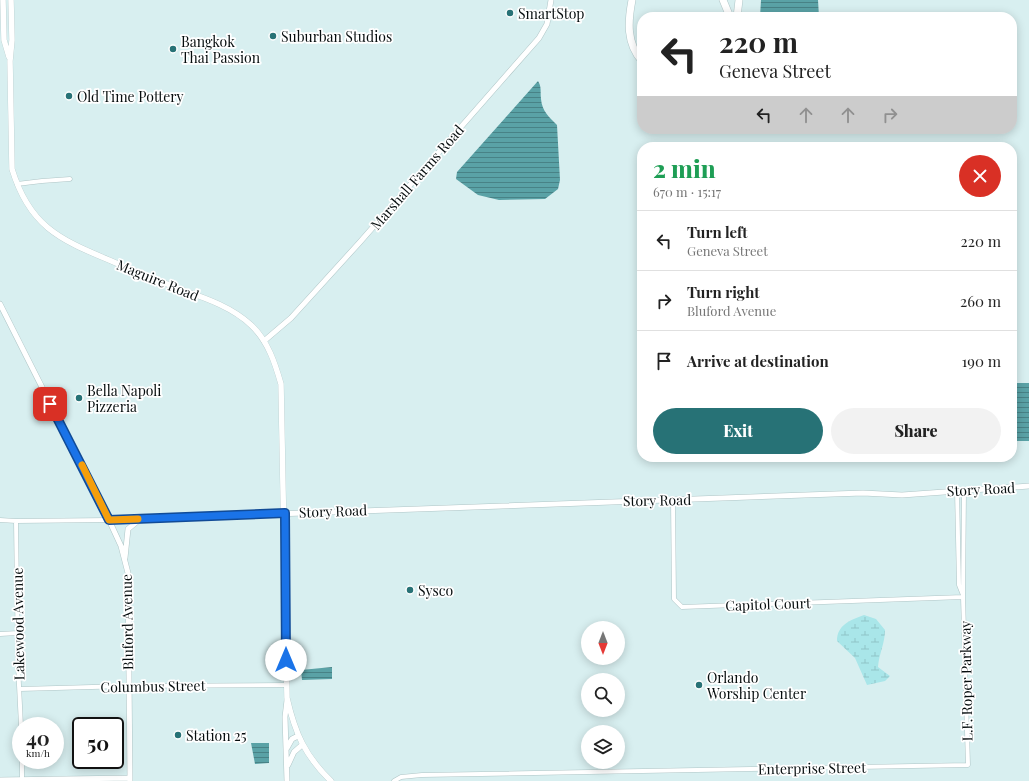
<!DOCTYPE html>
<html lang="en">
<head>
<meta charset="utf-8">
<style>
  :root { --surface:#fff; --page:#f2f2f2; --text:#222; --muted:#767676; --line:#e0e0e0; --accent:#277276 }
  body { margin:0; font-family:"Playfair Display",serif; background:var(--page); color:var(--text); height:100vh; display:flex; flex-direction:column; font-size:15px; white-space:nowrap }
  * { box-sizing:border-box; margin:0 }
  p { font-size:13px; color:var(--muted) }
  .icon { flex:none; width:22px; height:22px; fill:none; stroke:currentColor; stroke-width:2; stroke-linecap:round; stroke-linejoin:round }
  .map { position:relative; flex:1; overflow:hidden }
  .sheet { position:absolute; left:637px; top:142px; width:380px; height:320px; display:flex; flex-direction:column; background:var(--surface); border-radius:16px; box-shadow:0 2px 10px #0003 }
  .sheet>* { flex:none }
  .banner { position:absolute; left:637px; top:12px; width:380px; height:122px; border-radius:16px; box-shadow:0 2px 10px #0003; background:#fff; color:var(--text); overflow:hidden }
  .needle { width:26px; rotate:180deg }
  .tools { position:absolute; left:581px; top:621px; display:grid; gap:8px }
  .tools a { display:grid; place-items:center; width:44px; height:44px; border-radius:50%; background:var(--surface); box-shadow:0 2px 10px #0003; font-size:20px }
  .speed { position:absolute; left:12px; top:717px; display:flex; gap:8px; font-size:20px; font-weight:700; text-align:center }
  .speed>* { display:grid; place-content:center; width:52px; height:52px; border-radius:50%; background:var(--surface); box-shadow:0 2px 10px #0003; line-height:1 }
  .speed small { font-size:10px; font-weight:400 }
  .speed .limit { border:2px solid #111; border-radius:6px; background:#fff; color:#111 }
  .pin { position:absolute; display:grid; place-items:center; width:34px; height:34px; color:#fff; margin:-17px; border-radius:8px; box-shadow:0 2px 6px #0006 }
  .me { position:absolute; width:44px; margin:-22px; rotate:0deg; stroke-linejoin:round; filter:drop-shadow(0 0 3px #0008) }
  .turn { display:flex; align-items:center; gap:14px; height:84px; padding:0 16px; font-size:18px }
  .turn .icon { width:52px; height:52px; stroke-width:2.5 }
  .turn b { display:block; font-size:28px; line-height:34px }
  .lanes { display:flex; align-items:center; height:38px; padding:0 16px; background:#0003; justify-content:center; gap:20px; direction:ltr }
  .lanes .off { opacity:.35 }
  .round { display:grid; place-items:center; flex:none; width:42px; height:42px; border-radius:21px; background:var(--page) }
  .head { display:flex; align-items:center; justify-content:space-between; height:68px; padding:0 16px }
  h1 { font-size:24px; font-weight:800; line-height:30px; color:#1e9e55 }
  .cta { display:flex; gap:8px; margin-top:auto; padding:8px 16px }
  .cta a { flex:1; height:46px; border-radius:24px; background:var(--accent); color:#fff; font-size:16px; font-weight:800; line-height:46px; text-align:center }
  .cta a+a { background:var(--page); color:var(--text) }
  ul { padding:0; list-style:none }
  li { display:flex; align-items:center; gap:12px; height:60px; padding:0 16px; border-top:1px solid var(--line) }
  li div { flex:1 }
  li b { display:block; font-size:15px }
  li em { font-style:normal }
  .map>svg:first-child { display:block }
</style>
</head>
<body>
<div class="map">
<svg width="1029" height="781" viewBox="0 0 1029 781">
  <defs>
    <pattern id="wetland-marsh" width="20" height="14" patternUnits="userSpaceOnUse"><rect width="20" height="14" fill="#a9e6e9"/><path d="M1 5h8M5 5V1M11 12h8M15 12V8" fill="none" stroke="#90c4c7"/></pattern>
    <pattern id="water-rules" width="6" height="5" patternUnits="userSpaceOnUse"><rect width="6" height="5" fill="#5aa2a6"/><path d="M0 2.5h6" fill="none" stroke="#488286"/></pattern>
  </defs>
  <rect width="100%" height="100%" fill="#d8eff0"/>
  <path fill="url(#wetland-marsh)" d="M864 615 876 619 885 630C885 643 879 654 878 667L890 676 885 681 867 685 855 658 837 641C837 625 850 620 864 615Z"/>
  <path fill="url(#water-rules)" d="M761 0H818L819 17H760Z
    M538 81C542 87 540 92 541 99 542 111 549 117 557 125L560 180 558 189 545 199 499 200 478 195 456 179 457 172Z
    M1012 383H1029V441H1012Z
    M332 667V679L302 680 301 670Z
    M251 743H269V763L255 764Z"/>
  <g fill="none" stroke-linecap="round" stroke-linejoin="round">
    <defs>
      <path id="minor" d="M17 184 42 181 70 179
        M957 490 959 585 963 595
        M673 500 674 599 682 607 963 597
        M0 520 16 521 109 520
        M16 521 18 665 21 726
        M0 634 18 633
        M20 689 128 686 286 685
        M22 760V781
        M394 781 401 777 422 775 968 765 963 597 964 490"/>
      <path id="tertiary" d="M0 304 109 520 121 546 128 573 130 781
        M264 341 291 318 360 242 539 38 547 24 551 0
        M109 520 863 493 902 495 1029 486
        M125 558 128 529 139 520
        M287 748 292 739 298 736
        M288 765 294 752 302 745
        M0 780 130 778
        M287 781 285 717 287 700"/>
      <path id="secondary" d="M3 0 4 40 9 57
        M11 0 12 40 10 61 12 169C29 225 58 239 109 260 134 271 159 281 185 291 208 299 233 308 251 325 268 341 275 363 281 384L287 698C295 733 305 756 331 781"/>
      <path id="motorway" d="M632 0C628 21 626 43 642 61
        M723 0 730 17
        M737 17 739 0"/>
    </defs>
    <use href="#minor" stroke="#afc5c6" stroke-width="5"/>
    <use href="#tertiary" stroke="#afc5c6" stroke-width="6"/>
    <use href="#secondary" stroke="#afc5c6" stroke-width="6"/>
    <use href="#motorway" stroke="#afc5c6" stroke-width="8"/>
    <use href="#minor" stroke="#fff" stroke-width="4"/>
    <use href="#tertiary" stroke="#fff" stroke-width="5"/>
    <use href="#secondary" stroke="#fff" stroke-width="5.5"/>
    <use href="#motorway" stroke="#fff" stroke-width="7"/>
  </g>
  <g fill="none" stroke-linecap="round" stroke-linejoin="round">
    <defs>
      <path id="route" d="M50 404 109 520 285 513 286 660"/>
    </defs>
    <use href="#route" stroke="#114b97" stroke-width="10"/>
    <use href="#route" stroke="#1a73e8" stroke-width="7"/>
    <path stroke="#f59e0b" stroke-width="7" d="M82 465 109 520 138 519"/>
  </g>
  <g fill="#277276" stroke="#fff" stroke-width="1.5">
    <circle cx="510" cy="13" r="4"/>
    <circle cx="273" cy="36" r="4"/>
    <circle cx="173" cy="49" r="4"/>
    <circle cx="69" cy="96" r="4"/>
    <circle cx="79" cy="398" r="4"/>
    <circle cx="410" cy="590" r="4"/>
    <circle cx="699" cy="685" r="4"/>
    <circle cx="178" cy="735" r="4"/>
  </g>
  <g text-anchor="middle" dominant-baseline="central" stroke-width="3.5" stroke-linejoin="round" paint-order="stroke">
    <g font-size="14" fill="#060d0e" stroke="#fff" text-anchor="start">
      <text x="518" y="13">SmartStop</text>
      <text x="281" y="36">Suburban Studios</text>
      <text x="181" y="41">Bangkok<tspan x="181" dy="16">Thai Passion</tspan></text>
      <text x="77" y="96">Old Time Pottery</text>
      <text x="87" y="390">Bella Napoli<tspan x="87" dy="16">Pizzeria</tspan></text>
      <text x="418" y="590">Sysco</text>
      <text x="707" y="677">Orlando<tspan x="707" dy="16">Worship Center</tspan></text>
      <text x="186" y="735">Station 25</text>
    </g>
    <g font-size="14" fill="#060d0e" stroke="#fff">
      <text transform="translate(417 177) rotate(-49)">Marshall Farms Road</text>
      <text transform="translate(158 280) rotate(22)">Maguire Road</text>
      <text transform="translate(981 489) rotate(-3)">Story Road</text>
      <text transform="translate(657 500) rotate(-1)">Story Road</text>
      <text transform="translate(333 511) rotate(-2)">Story Road</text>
      <text transform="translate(768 604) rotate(-2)">Capitol Court</text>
      <text transform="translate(127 622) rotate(-91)">Bluford Avenue</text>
      <text transform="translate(18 624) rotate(-91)">Lakewood Avenue</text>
      <text transform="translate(966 681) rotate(-91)">L.F. Roper Parkway</text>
      <text transform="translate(153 686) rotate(-1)">Columbus Street</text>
      <text transform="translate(812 768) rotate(-1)">Enterprise Street</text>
    </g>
  </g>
</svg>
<div class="tools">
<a><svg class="needle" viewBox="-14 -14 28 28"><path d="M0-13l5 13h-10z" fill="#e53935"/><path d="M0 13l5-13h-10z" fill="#767676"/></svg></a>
<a><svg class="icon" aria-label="search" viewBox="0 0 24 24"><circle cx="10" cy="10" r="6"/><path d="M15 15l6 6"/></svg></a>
<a><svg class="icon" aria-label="layers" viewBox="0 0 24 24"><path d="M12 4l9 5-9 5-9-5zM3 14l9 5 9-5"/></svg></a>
</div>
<div class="speed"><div>40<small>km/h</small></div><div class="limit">50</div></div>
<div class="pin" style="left:50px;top:404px;background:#d93025"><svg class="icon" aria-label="arrive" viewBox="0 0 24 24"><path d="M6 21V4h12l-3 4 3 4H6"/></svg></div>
<svg class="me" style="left:286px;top:660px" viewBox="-20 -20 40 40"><circle r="19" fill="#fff"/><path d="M0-13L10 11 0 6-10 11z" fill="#1a73e8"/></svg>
<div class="banner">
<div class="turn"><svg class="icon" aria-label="left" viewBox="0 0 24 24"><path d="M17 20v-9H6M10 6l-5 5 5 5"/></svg><div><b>220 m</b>Geneva Street</div></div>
<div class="lanes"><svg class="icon" aria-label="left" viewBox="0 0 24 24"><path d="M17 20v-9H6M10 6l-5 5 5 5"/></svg><svg class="icon off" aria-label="ahead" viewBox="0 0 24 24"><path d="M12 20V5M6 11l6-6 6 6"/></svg><svg class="icon off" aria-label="ahead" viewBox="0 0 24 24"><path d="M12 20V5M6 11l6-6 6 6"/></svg><svg class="icon off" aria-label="right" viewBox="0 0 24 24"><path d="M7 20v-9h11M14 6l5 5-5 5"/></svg></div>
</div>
<section class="sheet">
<div class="head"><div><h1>2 min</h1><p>670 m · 15:17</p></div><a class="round" style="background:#d93025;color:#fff"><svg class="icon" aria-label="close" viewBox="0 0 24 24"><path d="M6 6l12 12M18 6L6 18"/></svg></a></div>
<ul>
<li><svg class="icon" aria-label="left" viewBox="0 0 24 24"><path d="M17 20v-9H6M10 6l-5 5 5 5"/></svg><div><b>Turn left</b><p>Geneva Street</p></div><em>220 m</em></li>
<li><svg class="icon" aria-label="right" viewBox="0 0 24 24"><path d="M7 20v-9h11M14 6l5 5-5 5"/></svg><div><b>Turn right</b><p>Bluford Avenue</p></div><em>260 m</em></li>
<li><svg class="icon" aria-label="arrive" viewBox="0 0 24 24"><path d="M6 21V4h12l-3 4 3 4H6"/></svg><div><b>Arrive at destination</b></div><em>190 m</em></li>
</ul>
<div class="cta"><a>Exit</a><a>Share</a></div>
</section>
</div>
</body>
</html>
